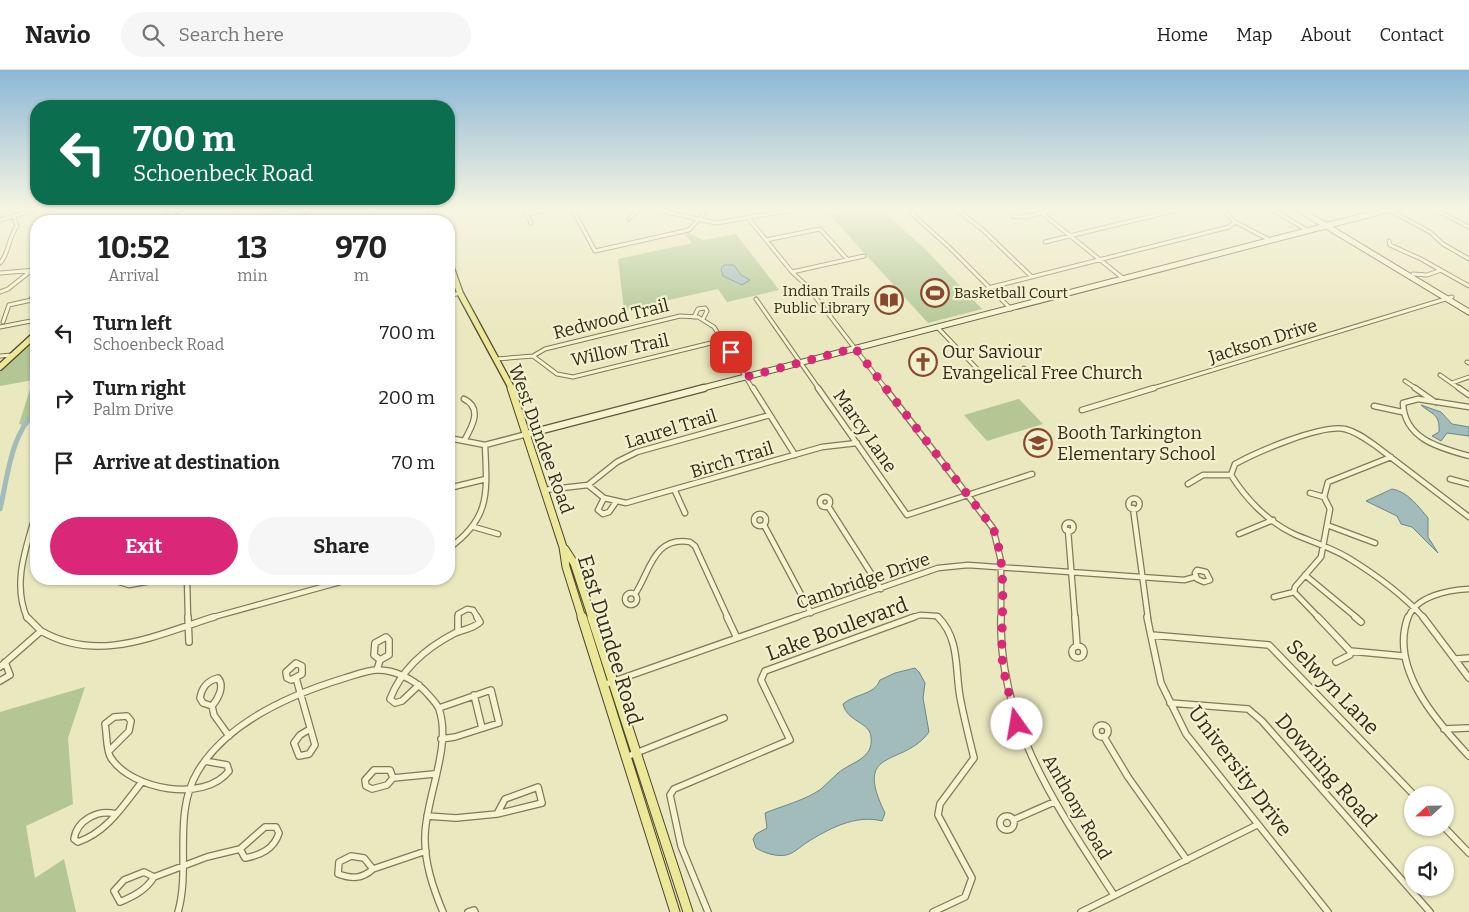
<!DOCTYPE html>
<html lang="en">
<head>
<meta charset="utf-8">
<style>
  :root { --surface:#fff; --page:#f6f6f6; --text:#222; --muted:#767676; --line:#e0e0e0; --accent:#db2777 }
  body { margin:0; font-family:Bitter,serif; background:var(--page); color:var(--text); height:100vh; display:flex; flex-direction:column; font-size:19px; white-space:nowrap }
  * { box-sizing:border-box; margin:0 }
  p { font-size:16px; color:var(--muted) }
  .icon { flex:none; width:28px; height:28px; fill:none; stroke:currentColor; stroke-width:2; stroke-linecap:round; stroke-linejoin:round }
  .map { position:relative; flex:1; overflow:hidden }
  .drawer { position:absolute; left:30px; top:145px; width:425px; height:370px; display:flex; flex-direction:column; background:var(--surface); border-radius:20px; box-shadow:0 1px 4px #0004 }
  .drawer>* { flex:none }
  .top-card { position:absolute; left:30px; top:30px; width:425px; height:105px; border-radius:20px; box-shadow:0 1px 4px #0004; background:#0b6e4f; color:#fff; overflow:hidden }
  .needle { width:32px; rotate:248deg }
  .tools { position:absolute; left:1404px; top:716px; display:grid; gap:10px }
  .tools a { display:grid; place-items:center; width:50px; height:50px; border-radius:50%; background:var(--surface); box-shadow:0 1px 4px #0004; font-size:25px }
  .pin { position:absolute; display:grid; place-items:center; width:42px; height:42px; color:#fff; margin:-21px; border-radius:10px; box-shadow:0 2px 8px #0006 }
  .me { position:absolute; width:55px; margin:-28px; rotate:347deg; stroke-linejoin:round; filter:drop-shadow(0 0 4px #0008) }
  .turn { display:flex; align-items:center; gap:18px; height:105px; padding:0 20px; font-size:22px }
  .turn .icon { width:65px; height:65px; stroke-width:2.5 }
  .turn b { display:block; font-size:35px; line-height:42px }
  .eta { display:flex; justify-content:space-evenly; align-items:center; height:85px; text-align:center }
  .eta b { font-size:30px; font-weight:700; line-height:35px }
  .primary-button { display:flex; gap:10px; margin-top:auto; padding:10px 20px }
  .primary-button a { flex:1; height:58px; border-radius:30px; background:var(--accent); color:#fff; font-size:20px; font-weight:700; line-height:58px; text-align:center }
  .primary-button a+a { background:var(--page); color:var(--text) }
  ul { padding:0; list-style:none }
  li { display:flex; align-items:center; gap:15px; height:65px; padding:0 20px }
  li div { flex:1 }
  li b { display:block; font-size:19px }
  li em { font-style:normal }
  header { display:flex; align-items:center; gap:30px; box-sizing:border-box; height:70px; padding:0 25px; background:var(--surface); border-bottom:1px solid var(--line) }
  header strong { font-size:24px }
  nav { display:flex; gap:28px; margin-inline-start:auto; font-size:18px }
  .search { width:350px; height:45px; background:var(--page); display:flex; align-items:center; gap:12px; box-sizing:border-box; padding:0 18px; border-radius:28px; color:var(--muted); font-size:19px }
  .map>svg:first-child { display:block }
</style>
</head>
<body>
<header>
<strong>Navio</strong>
<div class="search"><svg class="icon" aria-label="search" viewBox="0 0 24 24"><circle cx="10" cy="10" r="6"/><path d="M15 15l6 6"/></svg>Search here</div>
<nav><a>Home</a><a>Map</a><a>About</a><a>Contact</a></nav>
</header>
<div class="map">
<svg width="1469" height="842" viewBox="0 0 1469 842">
  <rect width="100%" height="100%" fill="#eae8bf"/>
  <path fill="#b3c694" d="M852 140H882L928 182 982 239 928 253 829 144Z
    M689 163 703 170 736 164 779 220 727 232 718 219 624 240 618 189 692 173 685 164Z
    M36 269V345L27 356 19 354 33 310 0 316V302Z
    M1019 329 1043 354 987 371 964 345Z
    M85 617 68 668 73 734 26 756 35 808 64 789 76 842H0V642Z"/>
  <path fill="#a2bcbb" stroke="#6a8889" d="M724 195H734L741 205 750 210 742 215 723 206 721 199Z
    M1421 335 1441 342 1452 354 1469 357V366L1447 363 1441 371 1432 366 1439 362C1440 343 1432 345 1421 335Z
    M1392 419C1407 421 1419 437 1428 448V467L1438 483 1412 457 1401 454 1397 446 1366 431Z
    M915 598 919 602 925 613 923 628 929 662C903 698 852 676 885 743L882 751C856 744 828 759 806 773 800 777 793 784 786 785 777 787 764 783 756 778L753 769 756 764 767 758 765 743C782 736 806 730 821 719 827 714 832 708 838 703 851 692 874 689 871 667 870 652 847 652 843 634 854 624 875 625 880 610L895 603Z"/>
  <g fill="none" stroke-linecap="round" stroke-linejoin="round">
    <path stroke="#a2bcbb" stroke-width="4" d="M236 151 232 148 238 140"/>
    <path stroke="#a2bcbb" stroke-width="5" d="M0 439C8 406 10 366 36 341"/>
    <defs>
      <path id="street-far2" d="M525 140 531 153
        M573 140 595 181 689 160 707 140
        M658 140 716 153 792 140
        M922 140 911 143 950 178 1011 239
        M957 140 982 159 1032 207
        M1038 140 1124 209
        M1223 140 1235 152
        M1273 140 1307 160
        M1389 140 1430 162 1443 174 1469 189
        M1436 140 1469 157
        M527 144 547 140
        M1013 146 1024 147 1055 140
        M629 149 638 140
        M749 149 792 202 807 216 886 319
        M0 150 34 140
        M342 151 372 146
        M1235 152 1270 170
        M766 170 820 159 847 189
        M1389 171 1390 175 1421 189 1469 216
        M1045 172 1177 140
        M0 193C9 184 8 168 17 156L14 147
        M792 202 864 186
        M0 203 36 200
        M1413 204 1427 205 1441 200
        M988 218 1229 157 1235 152
        M0 222 8 219 32 200
        M449 226 460 223
        M756 229 819 319
        M31 230 36 217
        M694 247 698 239 705 238 707 241 703 249
        M3 252 9 235 36 229
        M0 257 36 250
        M938 258 983 305 1001 307 1022 302 1024 298
        M0 286 12 285
        M533 286 545 279 680 246 698 247 714 257 753 319
        M497 289 533 286 557 304 573 307 723 270
        M1467 292 1469 293
        M1440 305 1460 319
        M1405 311 1417 319
        M1452 313 1469 307
        M1150 319 1452 227"/>
      <path id="street-far1" d="M753 318 795 385
        M818 318 907 445 1032 404
        M885 318 993 458 1001 491V548
        M1415 318 1435 332
        M1459 318 1469 325
        M464 329C483 338 472 357 464 371
        M1374 336 1402 342
        M1469 337 1418 329 1403 333C1404 369 1440 378 1469 386
        M1082 340 1154 318
        M449 368 485 375 527 364
        M1450 409 1469 414
        M1188 414 1203 405H1231
        M588 415 617 392 637 382 770 345
        M449 418 486 409
        M544 420 588 415 604 428 626 433 822 377 857 373
        M675 421 685 443
        M1310 423 1324 427
        M820 432a5 5 0 1 1 10 0a5 5 0 1 1-10 0Z
        M604 428 598 440 603 444 609 442 616 432
        M1128.5 434a5.5 5.5 0 1 1 11 0a5.5 5.5 0 1 1-11 0Z
        M828 436 881 519
        M1133 438 1148 548
        M754 450a6 6 0 1 1 12 0a6 6 0 1 1-12 0Z
        M1064.5 457a4.5 4.5 0 1 1 9 0a4.5 4.5 0 1 1-9 0Z
        M764 455 811 543
        M1327 455 1375 473
        M474 457 498 464
        M1068 460 1075 548
        M1239 464 1273 450
        M449 478C491 448 487 422 485 375
        M1197 500 1206 502 1210 510 1204 512 1197 509 1195 503Z
        M1305 505 1357 548
        M110 509 129 515 162 509
        M187 509 188 548
        M1294 522 1295 517 1321 487 1330 439 1324 427 1328 412 1391 387
        M1294 522 1319 548
        M625 529a6 6 0 1 1 12 0a6 6 0 1 1-12 0Z
        M635 524C650 502 653 466 690 472L695 476 728 548
        M1274 527 1294 522
        M27 548C12 513 26 478 36 443
        M210 548 351 509
        M458 548V544L467 539 473 540 478 548
        M794 548 938 498 968 495 1184 510 1195 507
        M911 548 920 545 937 546 939 548
        M1408 548C1416 526 1448 520 1469 519
        M1424 548C1404 526 1376 505 1350 489 1333 478 1312 472 1294 464 1268 452 1246 429 1231 405L1235 394C1257 382 1321 354 1345 359 1357 362 1366 369 1376 376L1469 447"/>
      <path id="street" d="M188 547 189 572
        M458 547V562
        M727 547 737 568
        M1001 547C998 654 1058 739 1114 825
        M1075 547 1077 576
        M1147 547 1161 613 1186 664 1328 842
        M1318 547 1350 581
        M1355 547 1361 552
        M1408 547C1389 598 1436 651 1469 686
        M1423 547 1469 608
        M41 561C99 594 156 565 214 547
        M1151 565 1269 575 1414 725
        M386 567 389 570V585L380 590 374 585 375 573Z
        M1072 582a6 6 0 1 1 12 0a6 6 0 1 1-12 0Z
        M1350 581 1403 586
        M1456 589 1469 588
        M1336 592 1350 585V581
        M296 593 302 596V604L291 610 287 608 286 602Z
        M0 597 41 561 27 547
        M377 600 380 590
        M218 608C225 616 218 629 212 636L203 633 200 628C202 617 207 611 218 608Z
        M296 608 315 675 309 684 299 686 294 673 300 665 310 659
        M0 611 10 605 5 592
        M419 615 402 631 395 633 390 629C402 598 426 578 455 563 464 559 473 559 480 552L477 547
        M603 615 797 547
        M474 625 482 658
        M1170 633 1248 639 1262 651 1430 842
        M212 636 214 645 229 666
        M439 638 491 620 499 653 455 667 441 669
        M1096 661a6 6 0 1 1 12 0a6 6 0 1 1-12 0Z
        M1444 659 1468 658
        M1104 667 1128 707 1187 790
        M109 681 129 661 131 651 127 646 114 647 105 654C107 664 106 681 111 688 132 720 204 733 229 701L227 695 205 691
        M626 687 724 648
        M374 700H390L393 708 387 715 372 719 366 716 365 710Z
        M393 708 434 704
        M538 717 542 733 497 744 505 729Z
        M116 744C98 739 77 750 74 769L78 772C107 762 123 736 141 713
        M427 746 456 748 497 744
        M1000 753a7 7 0 1 1 14 0a7 7 0 1 1-14 0Z
        M1013 750 1054 732
        M265 757H276L279 763C274 779 261 785 245 788L240 779Z
        M1445 758 1469 783
        M351 786 364 788 373 799C362 809 352 809 338 804L339 792Z
        M373 799 426 781
        M144 802 154 807C146 820 134 826 120 832L114 821 124 810Z
        M154 807 207 787 240 779
        M178 842C191 797 172 744 198 701 228 652 292 624 345 608 355 605 367 600 378 600 395 600 413 609 425 621 430 627 436 632 439 639 452 676 426 727 425 765 424 792 433 818 443 842
        M468 842 474 840 475 842
        M708 842 681 776 670 725 674 719 790 670 761 610 765 601 914 547
        M933 842 965 827 972 808 938 745 940 734 974 688C969 668 964 648 960 627 955 599 960 569 938 547
        M1081 842 1257 755"/>
      <path id="secondary-far1" d="M1300 140 1469 242
        M699 319 1387 140"/>
      <path id="secondary" d="M527 364 704 318"/>
      <path id="primary-far2" d="M430 140 434 151
        M160 151 177 140
        M242 151 308 140
        M449 192 460 223 512 319
        M0 297 36 264"/>
      <path id="primary-far1" d="M511 318 563 477 566 497 582 548
        M565 479 574 493 592 548"/>
      <path id="primary" d="M582 547 675 842
        M592 547 688 842"/>
    </defs>
    <use href="#street-far2" stroke="#817959" stroke-width="5"/>
    <use href="#street-far1" stroke="#817959" stroke-width="7"/>
    <use href="#street" stroke="#817959" stroke-width="8"/>
    <use href="#secondary-far1" stroke="#625a3c" stroke-width="7"/>
    <use href="#secondary" stroke="#625a3c" stroke-width="9"/>
    <use href="#primary-far2" stroke="#4f462d" stroke-width="8"/>
    <use href="#primary-far1" stroke="#4f462d" stroke-width="9"/>
    <use href="#primary" stroke="#4f462d" stroke-width="11"/>
    <use href="#street-far2" stroke="#f5f4d1" stroke-width="3"/>
    <use href="#street-far1" stroke="#f5f4d1" stroke-width="4.5"/>
    <use href="#street" stroke="#f5f4d1" stroke-width="5.5"/>
    <use href="#secondary-far1" stroke="#f5f4d1" stroke-width="5"/>
    <use href="#secondary" stroke="#f5f4d1" stroke-width="6"/>
    <use href="#primary-far2" stroke="#ebe899" stroke-width="5.5"/>
    <use href="#primary-far1" stroke="#ebe899" stroke-width="7"/>
    <use href="#primary" stroke="#ebe899" stroke-width="9"/>
  </g>
  <linearGradient id="sky" x2="0" y2="1"><stop stop-color="#8cb7d6"/><stop offset="0.54" stop-color="#f6f5e2"/><stop offset="1" stop-color="#f6f5e2" stop-opacity="0"/></linearGradient>
  <rect width="1469" height="258" fill="url(#sky)"/>
  <g fill="none" stroke-linecap="round" stroke-linejoin="round">
    <path stroke="#db2777" stroke-width="9" stroke-dasharray="0 16.2" d="M731 282 746 307 855 278 993 458C1008 497 1001 543 1002 585 1003 607 1012 632 1017 654"/>
  </g>
  <defs>
    <symbol id="stadium-ring" viewBox="-11 -11 22 22"><circle r="9.5" fill="#f2f1ce" stroke="#8b462e" stroke-width="1.5"/><path d="M0-5a6.5 5 0 1 0 0 10a6.5 5 0 1 0 0-10ZM-3.5-1.8h7v3.6h-7Z" fill="#8b462e"/></symbol>
    <symbol id="library-ring" viewBox="-11 -11 22 22"><circle r="9.5" fill="#f2f1ce" stroke="#8b462e" stroke-width="1.5"/><path d="M-6-4Q-3-5.5-.7-3.5V5Q-3 3-6 4ZM6-4Q3-5.5 .7-3.5V5Q3 3 6 4Z" fill="#8b462e"/></symbol>
    <symbol id="church-ring" viewBox="-11 -11 22 22"><circle r="9.5" fill="#f2f1ce" stroke="#8b462e" stroke-width="1.5"/><path d="M-1.2-6h2.4v3.5h3.3v2.4h-3.3V6h-2.4V-.1h-3.3v-2.4h3.3Z" fill="#8b462e"/></symbol>
    <symbol id="school-ring" viewBox="-11 -11 22 22"><circle r="9.5" fill="#f2f1ce" stroke="#8b462e" stroke-width="1.5"/><path d="M0-5L7-2L0 1L-7-2ZM-4 1L0 2.5L4 1V4Q0 6-4 4Z" fill="#8b462e"/></symbol>
  </defs>
  <g fill-rule="evenodd">
    <use href="#stadium-ring" x="919" y="207" width="32" height="32"/>
    <use href="#library-ring" x="873" y="214" width="32" height="32"/>
    <use href="#church-ring" x="907" y="276" width="32" height="32"/>
    <use href="#school-ring" x="1022" y="357" width="32" height="32"/>
  </g>
  <g text-anchor="middle" dominant-baseline="central" stroke-width="4.5" stroke-linejoin="round" paint-order="stroke">
    <g font-size="15" fill="#312c1c" stroke="#f2f1ce" text-anchor="end">
      <text x="870" y="221">Indian Trails<tspan x="870" dy="17">Public Library</tspan></text>
      <text x="954" y="223" text-anchor="start">Basketball Court</text>
    </g>
    <g font-size="18" fill="#312c1c" stroke="#f2f1ce">
      <text transform="translate(611 249) rotate(-14)">Redwood Trail</text>
      <text transform="translate(1263 271) rotate(-17)">Jackson Drive</text>
      <text transform="translate(620 280) rotate(-12)">Willow Trail</text>
      <text transform="translate(671 359) rotate(-17)">Laurel Trail</text>
      <text transform="translate(865 361) rotate(55)">Marcy Lane</text>
      <text transform="translate(541 369) rotate(70)">West Dundee Road</text>
      <text transform="translate(732 390) rotate(-17)">Birch Trail</text>
      <text transform="translate(863 511) rotate(-19)">Cambridge Drive</text>
      <text transform="translate(1077 737) rotate(60)">Anthony Road</text>
    </g>
    <g font-size="18" fill="#312c1c" stroke="#f2f1ce" text-anchor="start">
      <text x="942" y="282">Our Saviour<tspan x="942" dy="21">Evangelical Free Church</tspan></text>
      <text x="1057" y="363">Booth Tarkington<tspan x="1057" dy="21">Elementary School</tspan></text>
    </g>
    <g font-size="21" fill="#312c1c" stroke="#f2f1ce">
      <text transform="translate(837 559) rotate(-20)">Lake Boulevard</text>
      <text transform="translate(610 570) rotate(73)">East Dundee Road</text>
      <text transform="translate(1333 617) rotate(46)">Selwyn Lane</text>
      <text transform="translate(1326 700) rotate(49)">Downing Road</text>
      <text transform="translate(1240 701) rotate(53)">University Drive</text>
    </g>
  </g>
</svg>
<div class="tools">
<a><svg class="needle" viewBox="-14 -14 28 28"><path d="M0-13l5 13h-10z" fill="#e53935"/><path d="M0 13l5-13h-10z" fill="#767676"/></svg></a>
<a><svg class="icon" aria-label="sound" viewBox="0 0 24 24"><path d="M4 9h4l5-4v14l-5-4H4zM17 9q2 3 0 6"/></svg></a>
</div>
<div class="pin" style="left:731px;top:282px;background:#d93025"><svg class="icon" aria-label="arrive" viewBox="0 0 24 24"><path d="M6 21V4h12l-3 4 3 4H6"/></svg></div>
<svg class="me" style="left:1017px;top:654px" viewBox="-20 -20 40 40"><circle r="19" fill="#fff"/><path d="M0-13L10 11 0 6-10 11z" fill="#db2777"/></svg>
<div class="top-card">
<div class="turn"><svg class="icon" aria-label="left" viewBox="0 0 24 24"><path d="M17 20v-9H6M10 6l-5 5 5 5"/></svg><div><b>700 m</b>Schoenbeck Road</div></div>
</div>
<section class="drawer">
<div class="eta">
<div><b>10:52</b><p>Arrival</p></div>
<div><b>13</b><p>min</p></div>
<div><b>970</b><p>m</p></div>
</div>
<ul>
<li><svg class="icon" aria-label="left" viewBox="0 0 24 24"><path d="M17 20v-9H6M10 6l-5 5 5 5"/></svg><div><b>Turn left</b><p>Schoenbeck Road</p></div><em>700 m</em></li>
<li><svg class="icon" aria-label="right" viewBox="0 0 24 24"><path d="M7 20v-9h11M14 6l5 5-5 5"/></svg><div><b>Turn right</b><p>Palm Drive</p></div><em>200 m</em></li>
<li><svg class="icon" aria-label="arrive" viewBox="0 0 24 24"><path d="M6 21V4h12l-3 4 3 4H6"/></svg><div><b>Arrive at destination</b></div><em>70 m</em></li>
</ul>
<div class="primary-button"><a>Exit</a><a>Share</a></div>
</section>
</div>
</body>
</html>
